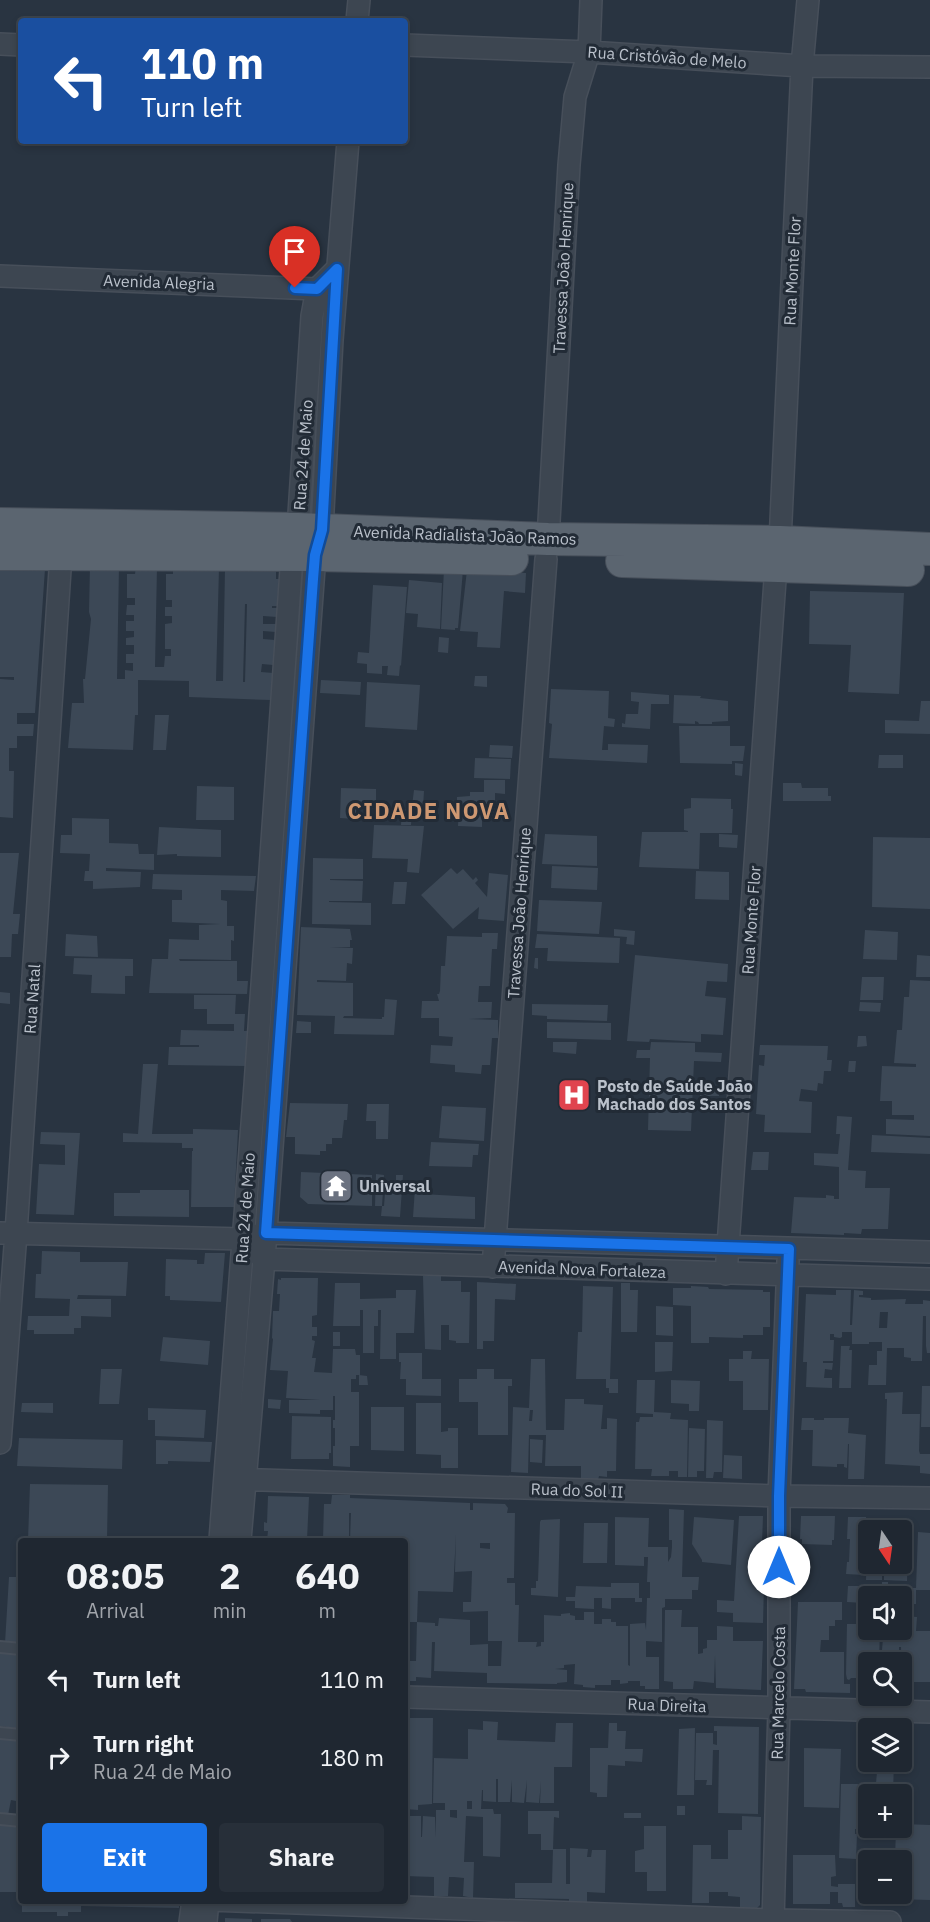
<!DOCTYPE html>
<html lang="en">
<head>
<meta charset="utf-8">
<style>
  :root { --surface:#1f2731; --page:#272f39; --text:#f1f3f6; --muted:#a1a5ab; --line:#3c444d; --accent:#1a73e8 }
  body { margin:0; font-family:"IBM Plex Sans",sans-serif; background:var(--page); color:var(--text); height:100vh; display:flex; flex-direction:column; font-size:22px; white-space:nowrap }
  * { box-sizing:border-box; margin:0 }
  p { font-size:20px; color:var(--muted) }
  .icon { flex:none; width:33px; height:33px; fill:none; stroke:currentColor; stroke-width:2; stroke-linecap:round; stroke-linejoin:round }
  .map { position:relative; flex:1; overflow:hidden }
  .sheet { position:absolute; left:18px; top:1538px; width:390px; height:366px; display:flex; flex-direction:column; background:var(--surface); border-radius:6px; box-shadow:0 3px 9px #0003,0 0 0 2px var(--line) }
  .sheet>* { flex:none }
  .top-card { position:absolute; left:18px; top:18px; width:390px; height:126px; border-radius:6px; box-shadow:0 3px 9px #0003,0 0 0 2px var(--line); background:#1a4fa0; color:#fff; overflow:hidden }
  .needle { width:39px; rotate:167deg }
  .buttons { position:absolute; left:858px; top:1520px; display:grid; gap:12px }
  .buttons a { display:grid; place-items:center; width:54px; height:54px; border-radius:6px; background:var(--surface); box-shadow:0 3px 9px #0003,0 0 0 2px var(--line); font-size:30px }
  .pin { position:absolute; display:grid; place-items:center; width:51px; height:51px; color:#fff; margin:-62px -26px; border-radius:50% 50% 50% 0; rotate:-45deg; box-shadow:0 0 6px #0007 }
  .pin .icon { rotate:45deg }
  .me { position:absolute; width:66px; margin:-33px; rotate:0deg; stroke-linejoin:round; filter:drop-shadow(0 0 4px #0008) }
  .turn { display:flex; align-items:center; gap:21px; height:126px; padding:0 24px; font-size:27px }
  .turn .icon { width:78px; height:78px; stroke-width:2.5 }
  .turn b { display:block; font-size:42px; line-height:51px }
  .eta { display:flex; justify-content:space-evenly; align-items:center; height:102px; text-align:center }
  .eta b { font-size:36px; font-weight:800; line-height:42px }
  .action { display:flex; gap:12px; margin-top:auto; padding:12px 24px }
  .action a { flex:1; height:69px; border-radius:6px; background:var(--accent); color:#fff; font-size:24px; font-weight:800; line-height:69px; text-align:center }
  .action a+a { background:var(--page); color:var(--text) }
  ul { padding:0; list-style:none }
  li { display:flex; align-items:center; gap:18px; height:78px; padding:0 24px }
  li div { flex:1 }
  li b { display:block; font-size:22px }
  li em { font-style:normal }
  .map>svg:first-child { display:block }
</style>
</head>
<body>
<div class="map">
<svg width="930" height="1922" viewBox="0 0 930 1922">
  <rect width="100%" height="100%" fill="#293441"/>
  <path fill="#3c4856" fill-rule="evenodd" d="M90 565 119 566 117 679H125V670L133 671V663H126V654H134V645H126V638L134 637V631H126V621H134V615H126L127 605H135V598H127V574H135L136 566 157 567 155 667H164L165 656H171V649H165V624L172 623V616H165V607H172V600H166V574H173V567L219 568 216 681H223L225 568 276 570V579H279L277 606H272V608H278L277 617 263 616V624H276V632L263 631V639L275 640 273 665 262 664 261 672 273 673 271 700 189 697V681L138 680V715H135L133 750 68 748 72 703H84L83 679H85L91 619 89 612ZM245 604H247L245 682H243Z
    M0 566 45 569 35 713H17V724H34L33 736H17V748H9V771H14L13 818 0 817V679L14 680V677H0Z
    M444 569 463 570 458 628H455V630L441 629Z
    M467 570 526 573 525 593 504 591 500 648 477 647 478 632 460 631Z
    M409 580 442 583 440 629 417 627 418 614 406 613Z
    M373 585 407 587 401 666 400 665 399 676 387 675 388 666H382V674L367 673V664L357 663 358 652 369 653Z
    M810 591 904 593 899 694 848 692 851 645 809 644Z
    M439 637 449 638 448 653 438 652Z
    M475 676H487V687L474 686Z
    M321 680 361 682 360 695 320 693Z
    M367 682 420 685 417 730 365 727Z
    M551 689 609 691 608 718 615 719 614 727 604 726 602 750H608V744L648 745 647 763 549 758 552 724 549 723Z
    M631 692 669 695V704H651L650 729 622 727V723L625 724 626 714H638L639 702 631 701Z
    M674 695 701 696 700 698 728 701V721L712 722V724H699L698 722 695 721V724L673 723Z
    M921 701H930V734L885 733V720L919 721Z
    M155 715H169L166 750H153Z
    M679 726H730V746H745L743 761H732V764L680 763Z
    M490 745 513 746 512 758 489 757Z
    M879 755H903V768H878Z
    M475 758 511 759 510 779 474 778Z
    M735 763 743 764 742 776 735 775Z
    M484 780H505V794L495 793V807H499V819L482 818V827L458 826 459 807H457V797L470 796V792H484Z
    M783 783H801L802 788H828V796H831V801H783Z
    M197 786 234 787V820H196Z
    M341 788 376 789V808L364 810V808H361V810H356V819L340 818Z
    M414 790 424 791 423 807 412 806Z
    M691 798 731 799V809H733L732 833H700L699 869 639 867 642 832H688V831L684 830V809L691 808Z
    M402 809 412 810 411 825H401Z
    M72 818 109 819V843L138 844 139 854H154V870L106 868V871L141 872 140 887 93 889V881H84L85 871H89L90 854 60 853 61 835H72Z
    M374 825 424 826 419 873 407 872 408 859 372 858Z
    M159 827 221 830V857L177 856V854L157 855Z
    M545 834 597 836V866L542 864Z
    M719 834 738 835 737 848 719 847Z
    M873 837 930 838V909L872 907Z
    M0 853H19L13 914H20L18 934H12L11 957H0Z
    M313 858 363 859V879H330V880L363 881 362 901H329V902L371 903V925L312 924Z
    M552 866 598 868 597 890 551 888Z
    M451 868 457 874 463 869 473 880 476 877 478 880 475 883 487 897 489 873 508 875 504 921 478 919 479 907 453 929 421 895Z
    M696 871 729 872V900L695 899Z
    M153 874 256 876 254 891 221 890V900L227 901V926H234V941L231 940V960L179 959 180 961H237V981H248L247 994 149 993 152 959H168L169 939 199 940V925L220 924 172 922V900H182V890L152 889Z
    M394 882H407L405 904H392Z
    M539 900 602 902 599 934 537 931Z
    M301 927 350 929 352 940H350V947H330L353 948 352 964 347 963 346 981 317 980V982L353 983V1016H344L343 1018 382 1019V1017H384L385 999 397 1000 394 1035 334 1034 335 1016 297 1015Z
    M614 929 635 931 634 945 626 944 627 937 614 936Z
    M865 930 898 932 897 960 863 959Z
    M482 933H498L497 949H492L490 986H479L478 1002H492L491 1018 469 1019 498 1020V1038H492L490 1065H482L481 1074 455 1072V1065L430 1063 431 1045 452 1046 453 1037 439 1036V1018H421L422 1001H439L437 994H439L440 991 441 966H445L447 936 482 937Z
    M66 934 97 936 98 957 65 956Z
    M537 934 620 938 619 963 547 961 548 948H535Z
    M635 955 728 964 727 982 707 981 705 996 726 998 723 1035 701 1034V1042L650 1039 649 1042 627 1041Z
    M917 955 930 956V977H916Z
    M74 958 133 959V976H125V994L91 993 92 975 73 974Z
    M535 958H538V969L534 968Z
    M862 977H884L883 1000H860Z
    M910 980 930 981V1136L886 1134V1119L914 1120V1115H892V1101H880L882 1066 916 1067V1064L894 1063 897 1030H902L904 997H909Z
    M0 992 10 993V1004L0 1003Z
    M194 995H236L235 1014H245L244 1031H247V1066L168 1065 169 1047H199V1045H180L181 1030 234 1031V1024H207V1009H194Z
    M860 1002 881 1003 880 1012 859 1011Z
    M532 1004 608 1005 607 1021 547 1019V1016L532 1015Z
    M297 1021 311 1022V1033H296Z
    M547 1022 611 1023V1040L547 1038Z
    M858 1036H866L867 1046 857 1047Z
    M553 1042H577L576 1054 553 1052Z
    M651 1042 695 1043V1052L722 1053 721 1062 694 1061 691 1131 648 1130 650 1058H636L637 1050H650Z
    M760 1045 828 1046 827 1060H832L831 1071H824L823 1084 818 1083 817 1091 801 1089 799 1101 812 1102 811 1133 764 1132 765 1115 756 1114 759 1065 764 1066 765 1055H759Z
    M849 1061H856L855 1072H848Z
    M143 1064H158L152 1134H193V1129L238 1130 234 1207H191L192 1151H193V1148H182V1143L123 1142V1133L138 1134Z
    M700 1087 720 1088 719 1096H700Z
    M290 1103 348 1104 347 1120H344L342 1138H332V1144H326V1151H320V1155L295 1154V1137H286Z
    M367 1104H389L388 1139H376V1121H366Z
    M442 1106 486 1108 484 1141 439 1138Z
    M837 1116 852 1117 848 1170 866 1171 865 1188H890L888 1229H862L861 1234 844 1233V1235L791 1233 794 1197 826 1198V1195L834 1196V1199H839V1167L814 1165V1153L838 1154 840 1134H836Z
    M41 1132 80 1133 74 1215 36 1214 39 1164 65 1165V1145L40 1144Z
    M872 1135 930 1138V1154L871 1152Z
    M431 1142 479 1144 478 1155H473L472 1167 429 1166Z
    M753 1152H769L768 1170H751Z
    M301 1172 372 1175V1206L308 1204 300 1197Z
    M376 1174 384 1175 382 1206H384L386 1180 396 1181V1175H403L400 1217 381 1216 382 1206H375Z
    M415 1188H422V1194L475 1197V1219L413 1217Z
    M140 1190H189V1217L114 1216V1193H140Z
    M42 1251 80 1252V1262H128L126 1296 78 1295 77 1299H111V1317L81 1316V1328H74V1334H34V1330H27L28 1316H69L70 1299 35 1298 36 1274H41Z
    M205 1253H225L221 1302 170 1300V1296H165L166 1259 197 1260V1264H204Z
    M423 1276H441V1281H461V1292H470L469 1343H456V1341L449 1340V1325H441V1350L425 1349Z
    M281 1278H318L317 1315 312 1316V1327H317V1336H312V1340L315 1341 312 1358H316L314 1372 332 1373 333 1349H355L356 1355H360V1375H356V1379H351V1392H359V1446H350V1467L333 1466V1446H335V1428H333V1420H335V1396H333V1410H320V1414L289 1413V1400H320L286 1398 288 1371 270 1370 273 1339 272 1338 273 1311H279L280 1294H277L278 1279 281 1280Z
    M477 1282 516 1284 515 1300 495 1299 494 1341H483V1349H477Z
    M335 1283H360V1299L396 1298V1290H416L414 1333H396V1359H380L381 1310H378V1326H374V1353H363V1310H360V1326H333Z
    M621 1283H630V1290H638L637 1332H621Z
    M583 1286 613 1287 610 1379H618V1393H609V1388H606V1379H576L578 1332H582Z
    M691 1286 708 1287 709 1289 763 1290V1292H770V1327H763V1335H743V1338L709 1337V1343H691V1306L673 1305V1288H691Z
    M836 1290H851L850 1325H852L854 1290 863 1291V1295H859V1297L871 1298V1300L906 1299 905 1304H923V1300L930 1301V1353H927L926 1346V1316H923L922 1361H911V1358L904 1357V1348H887L886 1385H868L869 1365H877V1351H882V1342H869V1344H852V1332H842V1337L840 1338 834 1337V1334H830V1340H834L833 1361H823V1363H833L832 1370 825 1369 824 1378H832V1388L806 1387 807 1362H803L806 1294 836 1295ZM880 1312H888L887 1328H879Z
    M656 1306 673 1307V1336L656 1335Z
    M333 1332H340V1346H333Z
    M163 1337 210 1341 208 1365 160 1361Z
    M655 1342H673L672 1371 655 1372Z
    M841 1346H850L849 1350H852L851 1388H839Z
    M743 1351H752L751 1359H769L768 1410H743V1381H729V1359H743Z
    M399 1353H422V1379H441V1396L406 1395V1379H400L401 1362H399Z
    M531 1359H545L546 1430H564L565 1399H584V1404L603 1405 601 1429H607V1418L617 1419 616 1471H607V1477L599 1476 598 1480 581 1479V1466H545L546 1435H529L528 1473 511 1472 513 1407 529 1408ZM530 1410H533L532 1421H529Z
    M101 1369H122L119 1404H99Z
    M477 1369H494V1379H512V1386H508V1435H478V1402H459V1379H477Z
    M359 1375 367 1376 368 1385H359Z
    M637 1380H655L654 1412 671 1413 670 1419 688 1420 687 1477H678V1471H669V1476H651L652 1469H635L636 1422H639L640 1417H653V1414L636 1413Z
    M671 1380 700 1381 699 1411H689V1404L671 1403Z
    M922 1386H930V1427H921Z
    M903 1392 902 1414H920L919 1451 920 1454H930V1474L920 1473V1466L885 1464 887 1399H885V1393Z
    M268 1399 281 1400 280 1409 268 1408Z
    M22 1403H53V1413L21 1412Z
    M416 1403H441V1432L448 1431V1428H458V1468H441V1455L416 1454Z
    M371 1407H404V1451L371 1450Z
    M148 1408 206 1410 204 1438 155 1436V1420H148Z
    M292 1416 331 1417V1453H329V1459H291Z
    M802 1418H814V1420H824V1418H849L848 1433 866 1435 864 1479H848L849 1444H848L847 1468 844 1467V1464H837V1467L812 1466 813 1430H801Z
    M707 1420 723 1421 722 1472H714L713 1478H706Z
    M689 1428 705 1429 704 1471H697V1477H688Z
    M19 1438 123 1440 122 1469 17 1466Z
    M530 1439 543 1440 542 1463 530 1462Z
    M156 1440 212 1442 210 1462 168 1461V1464H156Z
    M724 1455 742 1456V1479L723 1478Z
    M30 1484 108 1485 107 1540H28Z
    M332 1495H350V1498L470 1503V1510H473V1503L505 1504 508 1508 507 1513H515L514 1578H507V1583H515V1605H519L518 1642H537L536 1647 541 1646V1642H544V1615L561 1616V1614L570 1613V1615L575 1616V1620H584V1612H594V1624H602V1619H611V1622H616V1626H628V1665L630 1666V1624L645 1623 646 1630 647 1598H650V1582H647L648 1557H644V1566L615 1565V1517L649 1518 648 1547H668V1562L671 1557 672 1547V1540H669V1509L684 1510 682 1577H699L698 1590H692V1599H665V1607L662 1608V1642L646 1641V1657H659V1689H645V1686H640V1681H628V1683L620 1684V1680H611V1685H595V1688L583 1687V1685L574 1684 575 1664 564 1665V1668L555 1669 567 1670V1682L557 1683V1684L487 1683V1673L434 1671 435 1642H432L431 1678 416 1677V1681H405V1661H416L417 1622 435 1623V1626H438L439 1618 470 1620V1645L488 1644V1666H501L502 1641H488V1611L463 1612V1602H471L472 1571 455 1572 456 1534 453 1592 418 1591 417 1622H405V1540H350L351 1513H349V1540H323L324 1504H331ZM480 1543H490V1549L480 1548Z
    M268 1496 309 1497 307 1540H267L268 1531H264V1522L267 1523Z
    M739 1516H763L762 1544 765 1545 763 1623 733 1622V1613L717 1612V1600L734 1601Z
    M801 1516H835L834 1540H832V1545L802 1544V1539H800Z
    M694 1517 734 1520 731 1565 702 1562V1560L692 1544Z
    M848 1517H866V1522H876V1518H883V1530H868V1539H865L864 1575 846 1574 847 1562H849L850 1539H847Z
    M560 1519 558 1597 531 1595V1588H536V1581H538L540 1522 541 1520Z
    M584 1523H608L607 1563H583Z
    M885 1523H909L907 1581 884 1580V1563H902V1530H885Z
    M918 1532 930 1533V1590H916V1604H910L909 1588H916Z
    M867 1555H868V1563H882V1580H866Z
    M9 1577H21V1645L5 1643Z
    M882 1582H888V1596H882Z
    M611 1583H639V1598H642V1602H635V1598H611V1609L602 1608V1598H594V1609L575 1608V1601H566V1597H575L576 1586 611 1587Z
    M848 1586H864V1603L847 1602Z
    M798 1602H842V1620H835V1626H829V1640H821L820 1652H844V1684H850V1693L806 1692 805 1689H794Z
    M665 1610H682L681 1627H698V1654L703 1653V1649L707 1648V1640H717V1626L733 1627V1641H763L761 1690 716 1688 715 1655 714 1683 694 1681 693 1689H673V1682L664 1681Z
    M902 1616 917 1617 916 1631H930V1682H914V1694H902L906 1679 902 1678 901 1647H899V1662H881L883 1638 899 1640 900 1633H902Z
    M863 1621H868V1629H880L879 1662H868V1693H861V1678H851L849 1680 847 1679 846 1674 847 1624H862Z
    M0 1652 21 1655V1711H19V1717H21V1729L0 1726Z
    M405 1718H433L432 1804 418 1805V1810L405 1809Z
    M483 1721 498 1722 497 1740 555 1742 556 1723H573L572 1767H554V1803H540L541 1781 539 1803 526 1802 527 1780 524 1803 512 1802V1780L510 1802H498V1779H496V1802L483 1801V1790H482L481 1809H493L494 1814H501L500 1857 483 1856V1817L466 1816 464 1862H474L473 1898 463 1896 464 1878 454 1877H449L448 1896H434V1877L405 1876V1831H408V1816H421V1837H422L423 1816 435 1817 436 1838V1810H445V1803H433L434 1758 468 1759V1729L483 1730ZM467 1801H472V1809H467ZM450 1810H457V1818L450 1817Z
    M609 1723H617V1731H626L625 1749H643L642 1762 625 1761V1766L608 1765 607 1797H597V1793L590 1792V1748H608Z
    M714 1726 759 1727 758 1814 718 1813 719 1750H713L712 1785H706L707 1780H695L696 1733H713V1744L717 1745V1731H714Z
    M695 1728 694 1795H677L679 1729Z
    M0 1739 16 1741 17 1739H21V1802L11 1800 8 1815 0 1814Z
    M804 1748 841 1749 839 1808 804 1807Z
    M878 1761H894L893 1794H875Z
    M841 1784H858L857 1829H855V1834H857L856 1859 839 1858Z
    M677 1806H685V1815H677Z
    M528 1811H559V1818L554 1817 553 1850H541V1834H528Z
    M624 1813H641V1818H624Z
    M742 1816 761 1817 760 1905 757 1908H740V1897L728 1896V1892H709V1903H692L693 1845H711V1859H728V1830H742Z
    M0 1822 21 1824V1858H17L16 1863H19L18 1892H0Z
    M902 1824 930 1825V1900L893 1899 894 1893H902V1860H895L896 1827H902Z
    M644 1826H666V1891H647V1872H635V1851L644 1849Z
    M570 1848 588 1849 587 1857H591L592 1850H606L605 1893 587 1892V1902H569V1899L515 1898V1883H552L553 1849H566V1884H570Z
    M793 1855H835L836 1876 831 1877V1886L838 1887V1884H855V1907H843L842 1903H838V1892H830V1904H793Z
    M22 1900H179V1908L81 1906V1912H68V1916H57V1912H22Z
    M225 1918 252 1919V1922H225Z
    M261 1919H290L292 1922H261Z"/>
  <g fill="none" stroke-linecap="round" stroke-linejoin="round">
    <defs>
      <path id="lane" d="M0 1647 21 1649
        M0 1733 21 1735
        M0 1819 21 1821"/>
      <path id="street" d="M357 21 359 0
        M0 44 21 45
        M405 45 589 52 802 66 930 67
        M0 276 317 289
        M548 539 569 165 575 97 589 52 591 0
        M780 542 802 66 808 0
        M0 1233 243 1239 266 1233 930 1252
        M254 1250 264 1259 930 1279
        M493 1267 546 559
        M726 1274 776 566
        M0 1443 16 1233 61 555
        M231 1479 779 1496 930 1498
        M220 1540 255 1085 292 555 298 529 312 316 317 289 337 269
        M240 1540 264 1259 308 650 315 555 322 530 332 340 348 141
        M405 1697 930 1712
        M210 1900 773 1920 890 1922
        M190 1922 193 1900
        M206 1922 208 1900
        M773 1922 779 1708V1496L788 1261"/>
      <path id="primary" d="M0 524 298 529 548 539 780 542 930 549
        M0 554 315 555 512 559
        M622 561 908 570"/>
    </defs>
    <use href="#lane" stroke="#474f5a" stroke-width="14"/>
    <use href="#street" stroke="#474f5a" stroke-width="24"/>
    <use href="#primary" stroke="#474f5a" stroke-width="34"/>
    <use href="#lane" stroke="#3d4651" stroke-width="10"/>
    <use href="#street" stroke="#3d4651" stroke-width="21"/>
    <use href="#primary" stroke="#5b6570" stroke-width="32"/>
  </g>
  <g fill="none" stroke-linecap="round" stroke-linejoin="round">
    <defs>
      <path id="route" d="M295 288 317 289 337 269 322 530 315 555 313 579 266 1233 789 1249 779 1496V1567"/>
    </defs>
    <use href="#route" stroke="#114b97" stroke-width="15"/>
    <use href="#route" stroke="#1a73e8" stroke-width="10"/>
  </g>
  <defs>
    <symbol id="hospital-square" viewBox="-11 -11 22 22"><rect x="-9" y="-9" width="18" height="18" rx="4" fill="#e0444e" stroke="#222b36"/><path d="M-5-5h3v3.5h4V-5h3V5h-3V1.5h-4V5h-3Z" fill="#fff"/></symbol>
    <symbol id="temple-square" viewBox="-11 -11 22 22"><rect x="-9" y="-9" width="18" height="18" rx="4" fill="#6b7280" stroke="#222b36"/><path d="M0-6L5-2H3V0L6.5 2.5H4V6H1.5V3h-3V6H-4V2.5H-6.5L-3 0V-2H-5Z" fill="#fff"/></symbol>
  </defs>
  <g fill-rule="evenodd">
    <use href="#hospital-square" x="555" y="1076" width="38" height="38"/>
    <use href="#temple-square" x="317" y="1167" width="38" height="38"/>
  </g>
  <g text-anchor="middle" dominant-baseline="central" stroke-width="6" stroke-linejoin="round" paint-order="stroke">
    <g font-size="16" fill="#bac1cb" stroke="#222b36">
      <text transform="translate(667 57) rotate(4)">Rua Cristóvão de Melo</text>
      <text transform="translate(563 268) rotate(-87)">Travessa João Henrique</text>
      <text transform="translate(792 271) rotate(-87)">Rua Monte Flor</text>
      <text transform="translate(159 282) rotate(2)">Avenida Alegria</text>
      <text transform="translate(303 455) rotate(-86)">Rua 24 de Maio</text>
      <text transform="translate(465 535) rotate(2)">Avenida Radialista João Ramos</text>
      <text transform="translate(519 913) rotate(-86)">Travessa João Henrique</text>
      <text transform="translate(751 920) rotate(-86)">Rua Monte Flor</text>
      <text transform="translate(32 999) rotate(-86)">Rua Natal</text>
      <text transform="translate(245 1208) rotate(-86)">Rua 24 de Maio</text>
      <text transform="translate(582 1269) rotate(2)">Avenida Nova Fortaleza</text>
      <text transform="translate(577 1490) rotate(2)">Rua do Sol II</text>
      <text transform="translate(778 1693) rotate(-89)">Rua Marcelo Costa</text>
      <text transform="translate(667 1705) rotate(2)">Rua Direita</text>
    </g>
    <g font-size="16" font-weight="bold" fill="#bac1cb" stroke="#222b36" text-anchor="start">
      <text x="597" y="1086">Posto de Saúde João<tspan x="597" dy="18">Machado dos Santos</tspan></text>
      <text x="359" y="1186">Universal</text>
    </g>
    <g font-size="22" font-weight="bold" letter-spacing="1.5" fill="#ce9872" stroke="#222b36">
      <text x="429" y="810">CIDADE NOVA</text>
    </g>
  </g>
</svg>
<div class="buttons">
<a><svg class="needle" viewBox="-14 -14 28 28"><path d="M0-13l5 13h-10z" fill="#e53935"/><path d="M0 13l5-13h-10z" fill="#a1a5ab"/></svg></a>
<a><svg class="icon" aria-label="sound" viewBox="0 0 24 24"><path d="M4 9h4l5-4v14l-5-4H4zM17 9q2 3 0 6"/></svg></a>
<a><svg class="icon" aria-label="search" viewBox="0 0 24 24"><circle cx="10" cy="10" r="6"/><path d="M15 15l6 6"/></svg></a>
<a><svg class="icon" aria-label="layers" viewBox="0 0 24 24"><path d="M12 4l9 5-9 5-9-5zM3 14l9 5 9-5"/></svg></a>
<a>+</a>
<a>−</a>
</div>
<div class="pin" style="left:295px;top:288px;background:#d93025"><svg class="icon" aria-label="arrive" viewBox="0 0 24 24"><path d="M6 21V4h12l-3 4 3 4H6"/></svg></div>
<svg class="me" style="left:779px;top:1567px" viewBox="-20 -20 40 40"><circle r="19" fill="#fff"/><path d="M0-13L10 11 0 6-10 11z" fill="#1a73e8"/></svg>
<div class="top-card">
<div class="turn"><svg class="icon" aria-label="left" viewBox="0 0 24 24"><path d="M17 20v-9H6M10 6l-5 5 5 5"/></svg><div><b>110 m</b>Turn left</div></div>
</div>
<section class="sheet">
<div class="eta">
<div><b>08:05</b><p>Arrival</p></div>
<div><b>2</b><p>min</p></div>
<div><b>640</b><p>m</p></div>
</div>
<ul>
<li><svg class="icon" aria-label="left" viewBox="0 0 24 24"><path d="M17 20v-9H6M10 6l-5 5 5 5"/></svg><div><b>Turn left</b></div><em>110 m</em></li>
<li><svg class="icon" aria-label="right" viewBox="0 0 24 24"><path d="M7 20v-9h11M14 6l5 5-5 5"/></svg><div><b>Turn right</b><p>Rua 24 de Maio</p></div><em>180 m</em></li>
</ul>
<div class="action"><a>Exit</a><a>Share</a></div>
</section>
</div>
</body>
</html>
